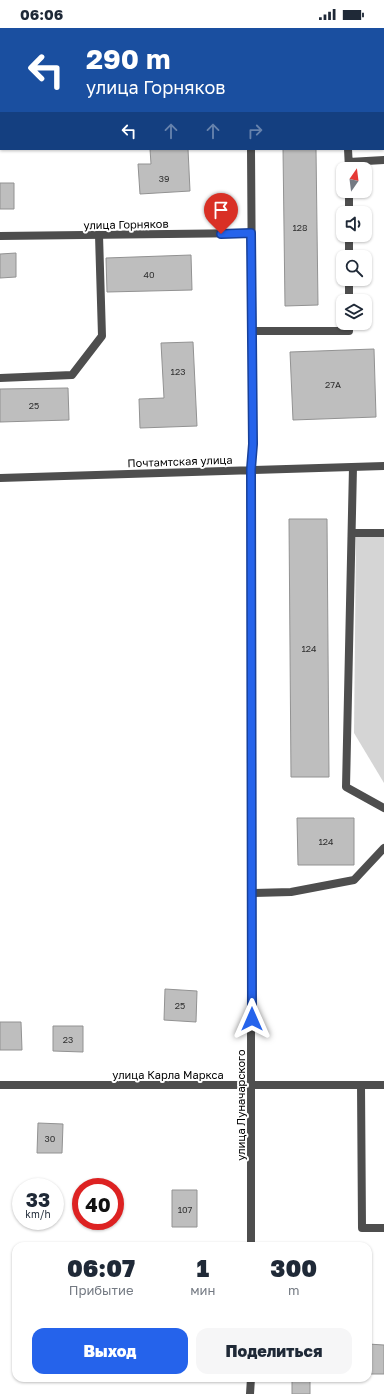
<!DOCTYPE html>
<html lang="ru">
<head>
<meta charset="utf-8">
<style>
  :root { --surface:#fff; --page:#f6f6f7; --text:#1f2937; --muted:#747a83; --accent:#2563eb }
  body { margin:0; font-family:"Golos Text",sans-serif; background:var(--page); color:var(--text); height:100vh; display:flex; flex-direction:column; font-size:15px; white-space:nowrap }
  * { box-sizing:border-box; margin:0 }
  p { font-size:13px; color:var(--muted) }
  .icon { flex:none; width:22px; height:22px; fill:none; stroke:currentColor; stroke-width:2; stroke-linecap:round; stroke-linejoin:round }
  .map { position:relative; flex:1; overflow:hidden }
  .panel { position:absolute; left:12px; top:1214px; width:360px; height:140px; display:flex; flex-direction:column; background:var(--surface); border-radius:12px; box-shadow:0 1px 3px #0004 }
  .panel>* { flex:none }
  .hud { position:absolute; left:0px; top:0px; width:384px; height:122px; box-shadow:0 1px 3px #0004; background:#1a4fa0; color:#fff; overflow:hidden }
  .needle { width:26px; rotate:14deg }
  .controls { position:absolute; left:336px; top:134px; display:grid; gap:8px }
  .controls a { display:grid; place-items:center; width:36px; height:36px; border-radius:8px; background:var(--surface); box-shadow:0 1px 3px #0004; font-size:20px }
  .speed { position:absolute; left:12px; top:1150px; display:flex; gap:8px; font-size:20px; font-weight:700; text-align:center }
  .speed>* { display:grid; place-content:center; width:52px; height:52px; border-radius:50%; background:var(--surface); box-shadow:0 1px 3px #0004; line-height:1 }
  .speed small { font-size:10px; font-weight:400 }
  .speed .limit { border:6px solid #d22; background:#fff; color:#111 }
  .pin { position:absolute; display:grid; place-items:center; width:34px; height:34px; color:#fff; margin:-41px -17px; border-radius:50% 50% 50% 0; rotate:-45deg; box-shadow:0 0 4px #0007 }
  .pin .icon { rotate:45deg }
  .me { position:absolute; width:44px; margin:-22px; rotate:0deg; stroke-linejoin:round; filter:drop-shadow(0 0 3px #0008) }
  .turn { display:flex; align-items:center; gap:14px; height:84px; padding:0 20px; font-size:18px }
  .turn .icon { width:52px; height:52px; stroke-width:2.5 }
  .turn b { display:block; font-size:28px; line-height:34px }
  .lanes { display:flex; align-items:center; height:38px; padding:0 20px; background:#0003; justify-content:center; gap:20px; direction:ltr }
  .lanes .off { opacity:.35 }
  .eta { display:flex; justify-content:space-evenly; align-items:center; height:68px; text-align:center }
  .eta b { font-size:24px; font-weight:800; line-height:28px }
  .cta { display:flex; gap:8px; margin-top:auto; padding:8px 20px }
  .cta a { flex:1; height:46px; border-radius:12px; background:var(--accent); color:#fff; font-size:16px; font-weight:800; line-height:46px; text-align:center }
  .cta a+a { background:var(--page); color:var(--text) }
  .status { display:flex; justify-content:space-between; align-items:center; height:28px; padding:0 20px; background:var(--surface); direction:ltr }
  .status svg { height:11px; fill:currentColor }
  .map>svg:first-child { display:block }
</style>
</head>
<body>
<div class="status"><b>06:06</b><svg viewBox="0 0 49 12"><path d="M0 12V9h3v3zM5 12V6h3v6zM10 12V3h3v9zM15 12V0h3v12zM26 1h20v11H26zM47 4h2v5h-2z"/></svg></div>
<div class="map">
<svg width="384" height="1366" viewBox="0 0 384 1366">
  <rect width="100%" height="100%" fill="#fff"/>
  <path fill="#d5d5d5" d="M356 509H384V755L354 705Z"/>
  <path fill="#bebebe" stroke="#929292" d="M150 121H188L190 163 140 166 138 136H151Z
    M283 121H316L318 277 285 278Z
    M0 155H14V181H0Z
    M16 225V249L0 250V226Z
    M191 227 192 262 107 264 106 230Z
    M193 314 197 398 140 400 139 371 164 370 161 315Z
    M374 321 376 389 293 392 290 324Z
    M68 360 69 392 0 394V361Z
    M289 491H327L329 749H291Z
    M297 790H354V837H298Z
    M165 961 197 963 196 994 164 992Z
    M0 994H21L22 1022H0Z
    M53 998H83V1024L53 1023Z
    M38 1095 63 1096 62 1125H37Z
    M172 1162H197V1199H172Z
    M368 1316 384 1317V1346H368Z
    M292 1350H310V1366H292Z"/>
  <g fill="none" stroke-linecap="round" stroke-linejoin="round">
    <path stroke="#4e4e4e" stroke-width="8" d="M342 0V1
      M348 121 349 141
      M349 134 384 132
      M349 163V185
      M349 207V229
      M349 251V273
      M252 303H349V295
      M0 350 72 347 102 308 99 207
      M353 439 346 759 384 780
      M352 505H384
      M252 865 291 864 354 852 384 820
      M361 1057 362 1200H384"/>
    <path stroke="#4e4e4e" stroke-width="8" d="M250 0V1
      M0 21H1
      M251 121 253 416 251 441
      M0 208 251 205
      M0 1057H384"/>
    <path stroke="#4e4e4e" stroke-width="8" d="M0 450 384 438
      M251 1218V441
      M250 1366 251 1350"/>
  </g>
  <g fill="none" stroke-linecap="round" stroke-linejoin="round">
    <defs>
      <path id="route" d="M221 206 251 205 253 416 251 441 252 991"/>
    </defs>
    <use href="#route" stroke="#184099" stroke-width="10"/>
    <use href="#route" stroke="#2563eb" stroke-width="7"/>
  </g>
  <g text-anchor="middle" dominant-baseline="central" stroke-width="4" stroke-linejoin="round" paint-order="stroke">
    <g font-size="9" fill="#303030">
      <text x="164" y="150">39</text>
      <text x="300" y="199">128</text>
      <text x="149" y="246">40</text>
      <text x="178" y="343">123</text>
      <text x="333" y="356">27А</text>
      <text x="34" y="377">25</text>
      <text x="309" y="620">124</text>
      <text x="326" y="813">124</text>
      <text x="180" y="977">25</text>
      <text x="68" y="1011">23</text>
      <text x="50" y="1110">30</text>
      <text x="185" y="1181">107</text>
    </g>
    <g font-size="11" fill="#000" stroke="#fff">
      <text transform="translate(126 196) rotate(-1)">улица Горняков</text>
      <text transform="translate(180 433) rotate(-2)">Почтамтская улица</text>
      <text x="168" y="1046">улица Карла Маркса</text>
      <text transform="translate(240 1077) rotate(-90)">улица Луначарского</text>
    </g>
  </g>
</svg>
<div class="controls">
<a><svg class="needle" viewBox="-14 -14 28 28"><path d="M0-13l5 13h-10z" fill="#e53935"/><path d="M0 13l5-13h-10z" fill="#747a83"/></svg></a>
<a><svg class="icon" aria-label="sound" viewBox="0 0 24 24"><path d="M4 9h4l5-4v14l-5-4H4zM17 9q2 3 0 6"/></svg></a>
<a><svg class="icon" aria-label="search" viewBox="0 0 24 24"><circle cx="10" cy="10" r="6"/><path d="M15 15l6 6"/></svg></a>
<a><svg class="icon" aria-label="layers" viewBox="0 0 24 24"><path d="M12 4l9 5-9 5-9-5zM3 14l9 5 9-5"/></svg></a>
</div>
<div class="speed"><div>33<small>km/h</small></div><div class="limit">40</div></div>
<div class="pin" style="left:221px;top:206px;background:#d93025"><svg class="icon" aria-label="arrive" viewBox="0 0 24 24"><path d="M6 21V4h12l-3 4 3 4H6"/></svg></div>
<svg class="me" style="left:252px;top:991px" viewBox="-20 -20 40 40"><path d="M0-17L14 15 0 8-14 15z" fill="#2563eb" stroke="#fff" stroke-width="4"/></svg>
<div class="hud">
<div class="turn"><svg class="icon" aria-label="left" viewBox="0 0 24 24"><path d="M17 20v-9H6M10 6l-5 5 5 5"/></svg><div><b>290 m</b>улица Горняков</div></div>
<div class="lanes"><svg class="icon" aria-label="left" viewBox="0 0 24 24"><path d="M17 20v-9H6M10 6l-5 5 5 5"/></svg><svg class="icon off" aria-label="ahead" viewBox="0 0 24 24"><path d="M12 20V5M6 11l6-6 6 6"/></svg><svg class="icon off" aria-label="ahead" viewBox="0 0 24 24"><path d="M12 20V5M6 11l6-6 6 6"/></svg><svg class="icon off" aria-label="right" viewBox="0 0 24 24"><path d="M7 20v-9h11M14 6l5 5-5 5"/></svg></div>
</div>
<section class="panel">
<div class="eta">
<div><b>06:07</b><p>Прибытие</p></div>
<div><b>1</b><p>мин</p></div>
<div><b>300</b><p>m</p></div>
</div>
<div class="cta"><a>Выход</a><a>Поделиться</a></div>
</section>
</div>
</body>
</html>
